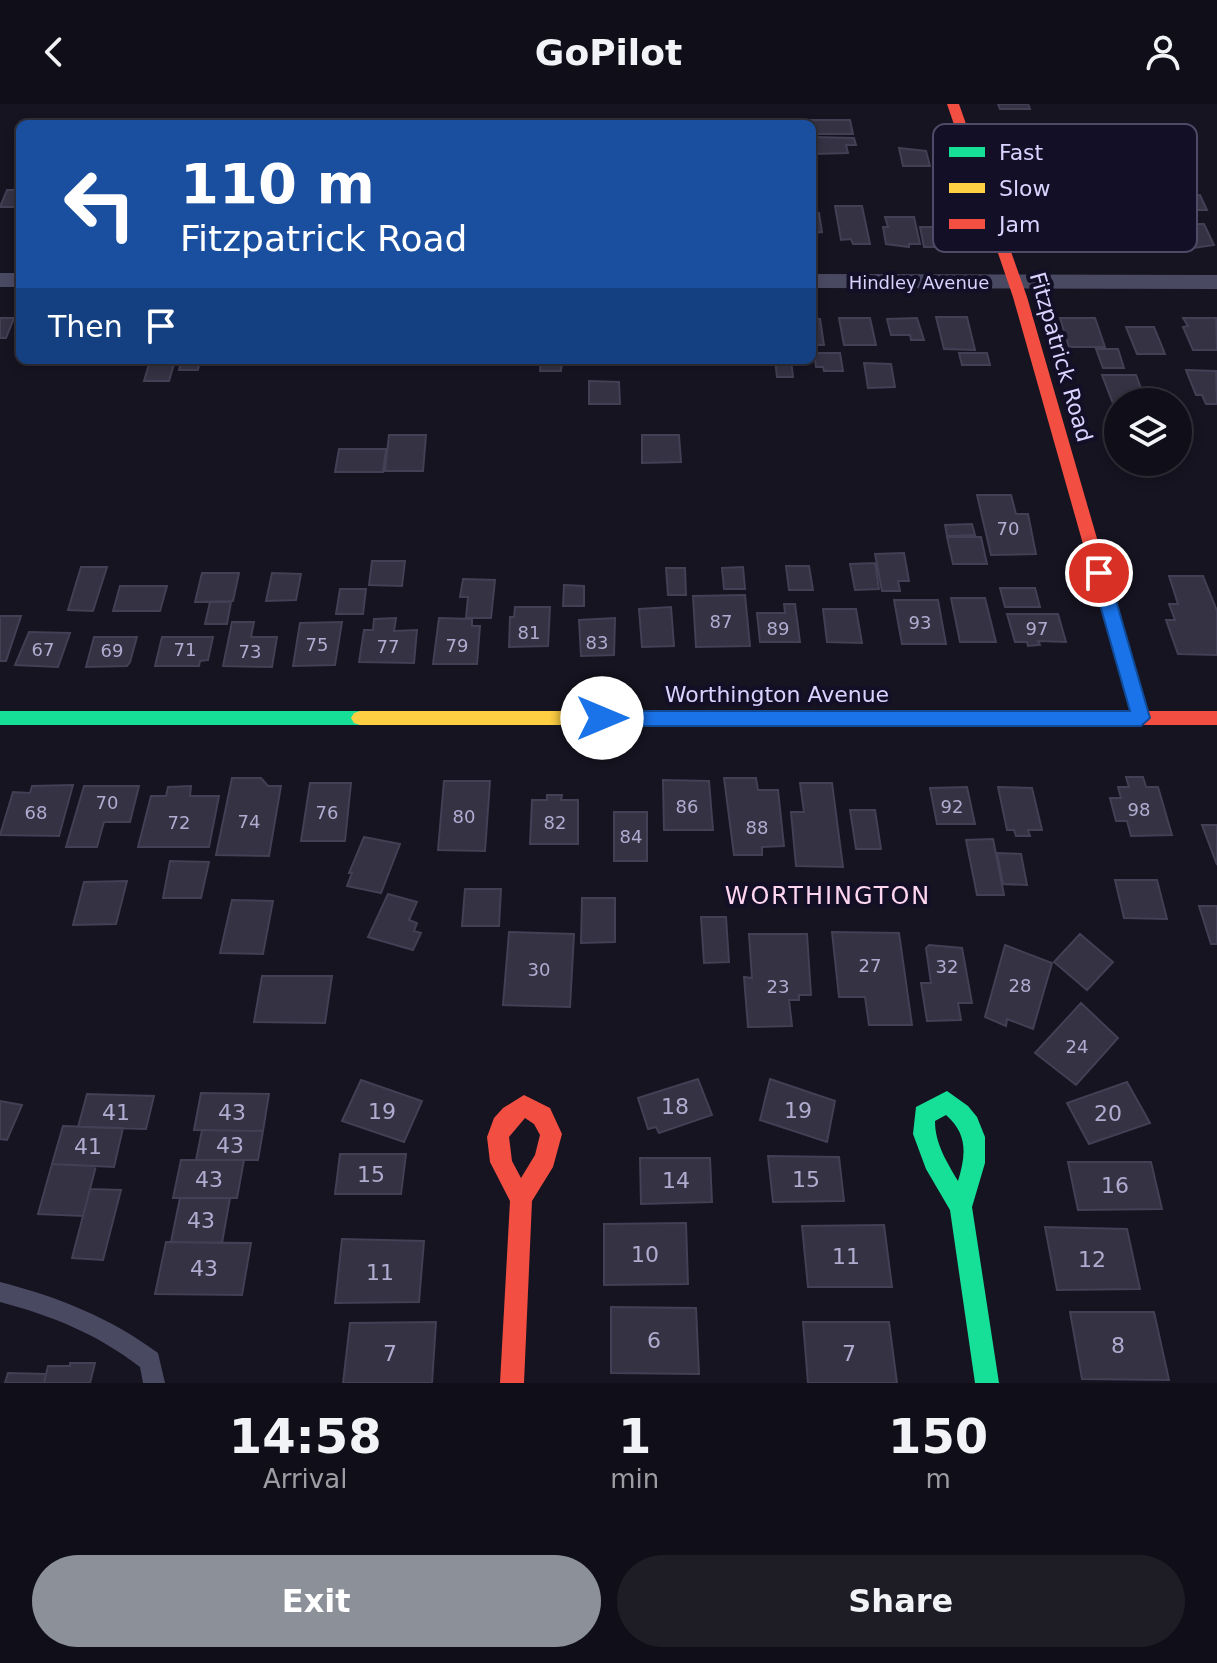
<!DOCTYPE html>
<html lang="en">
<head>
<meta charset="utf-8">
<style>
  :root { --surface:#100f19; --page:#1e1d26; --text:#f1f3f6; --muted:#9c9ca2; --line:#302f38; --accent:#8c9099 }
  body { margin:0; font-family:"DejaVu Sans",sans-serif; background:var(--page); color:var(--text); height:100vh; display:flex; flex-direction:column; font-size:30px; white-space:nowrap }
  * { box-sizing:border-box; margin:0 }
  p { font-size:26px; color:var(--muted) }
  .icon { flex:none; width:44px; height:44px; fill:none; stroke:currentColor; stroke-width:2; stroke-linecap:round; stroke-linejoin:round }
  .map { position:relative; height:1279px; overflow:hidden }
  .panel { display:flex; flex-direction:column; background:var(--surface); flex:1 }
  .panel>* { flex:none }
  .hud { position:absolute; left:16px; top:16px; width:800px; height:244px; border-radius:12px; box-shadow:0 4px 12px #0003,0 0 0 2px var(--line); background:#1a4fa0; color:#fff; overflow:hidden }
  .tools { position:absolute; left:1104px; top:284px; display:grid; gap:16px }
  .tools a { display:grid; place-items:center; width:88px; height:88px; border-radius:50%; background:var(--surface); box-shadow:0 4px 12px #0003,0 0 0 2px var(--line); font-size:40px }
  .pin { position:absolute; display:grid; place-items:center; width:68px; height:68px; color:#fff; margin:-34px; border:4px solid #fff; border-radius:50%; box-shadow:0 2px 8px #0007 }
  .me { position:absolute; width:88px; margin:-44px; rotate:90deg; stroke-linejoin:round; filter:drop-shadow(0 0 6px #0008) }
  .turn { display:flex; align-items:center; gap:28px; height:168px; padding:0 32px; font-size:36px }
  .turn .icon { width:104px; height:104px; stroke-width:2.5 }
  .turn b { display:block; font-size:56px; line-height:68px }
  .then { display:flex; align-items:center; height:76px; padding:0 32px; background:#0003; gap:16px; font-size:30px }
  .eta { display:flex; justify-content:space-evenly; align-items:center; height:136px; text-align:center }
  .eta b { font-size:48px; font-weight:600; line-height:56px }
  .action { display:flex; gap:16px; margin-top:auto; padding:16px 32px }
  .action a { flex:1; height:92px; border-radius:48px; background:var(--accent); color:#fff; font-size:32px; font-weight:600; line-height:92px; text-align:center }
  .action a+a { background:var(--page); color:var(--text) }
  header { display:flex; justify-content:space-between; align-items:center; height:104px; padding:0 32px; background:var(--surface); font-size:36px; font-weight:600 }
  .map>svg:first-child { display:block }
</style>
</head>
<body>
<header><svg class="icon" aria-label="back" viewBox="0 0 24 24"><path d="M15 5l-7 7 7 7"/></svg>GoPilot<svg class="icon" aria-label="person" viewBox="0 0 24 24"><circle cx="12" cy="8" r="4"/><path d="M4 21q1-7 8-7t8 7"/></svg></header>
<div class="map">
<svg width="1217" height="1279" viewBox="0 0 1217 1279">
  <rect width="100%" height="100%" fill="#161421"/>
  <path fill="#343243" stroke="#433f54" stroke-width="2" d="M998 0H1028L1030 5H1000Z
    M811 16H850L853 30H814Z
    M812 33 854 34 856 41H846L848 49 813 50Z
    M899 44 926 47 930 62H903Z
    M7 86H20V103H0Z
    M1174 86H1184L1187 92 1200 91 1207 106H1182Z
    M835 102H862L870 140H853L851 135 841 136Z
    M812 109H819L822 128 812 129Z
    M885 113H914L920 140H909V143L886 140 883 123H888Z
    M1173 113H1188L1192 120H1204L1214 141 1187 145Z
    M920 123H952L955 135H951L952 143H924Z
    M936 213H967L975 246 944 245Z
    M0 214H14L6 234H0Z
    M839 214H870L876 241H844Z
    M917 214 924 236H911L910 231H891L887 215Z
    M1060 214H1095L1105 243H1069Z
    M1183 214H1216L1217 246H1193L1183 223 1188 222Z
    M812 215H820L824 241H812Z
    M1126 223H1154L1165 250H1137Z
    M1096 245H1118L1124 264H1103Z
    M814 249H840L843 267H824L823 263H816Z
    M959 249H987L990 261H962Z
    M182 256H200L198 266H179Z
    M541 256H562L561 267H540Z
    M775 256H791L793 273H777Z
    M864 259 891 260 895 283 868 284Z
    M149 260H174L169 277H144Z
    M1186 266 1216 267 1217 300H1206L1202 291H1196Z
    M1102 271H1136L1146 298H1118V302H1114Z
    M589 277 619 278 620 300H589Z
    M389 331H426L423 367H385Z
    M642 331H679L681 358 642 359Z
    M339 345H386L383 368H335Z
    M977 391H1011L1016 410H1028L1036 450 991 451Z
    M972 420 975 431 947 432 945 421Z
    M947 433H981L987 460H953Z
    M904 449 909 477H898L900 487H882L875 450Z
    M372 457H405L402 482 369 481Z
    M875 459 879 485 855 486 850 460Z
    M786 462H809L813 486H789Z
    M81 463H107L93 507 68 506Z
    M743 463 745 485H724L722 464Z
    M666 464H685L686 491H668Z
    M202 469H239L233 497 195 498Z
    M272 469 301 470 296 496 266 497Z
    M1169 472H1203L1217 507V551L1178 550 1166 516H1175L1169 500H1178Z
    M463 475 495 476 491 514H466L468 493H460Z
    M564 481 584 482V502H563Z
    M120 482H167L160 507H113Z
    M1000 484H1035L1040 503H1005Z
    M340 485H366L363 510H336Z
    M745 491 750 542 696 543 693 492Z
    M951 494H985L996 538H960Z
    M894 496H938L946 540H902Z
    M210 498H231L227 520H205Z
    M784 500H795L800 538H760L757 509H785Z
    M515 503H550L548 542 509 543 510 513H514Z
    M671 503 674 542 642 543 639 505Z
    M823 505H856L862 539 827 538Z
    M1007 510H1058L1066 538 1038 537 1040 541 1028 542 1027 538H1015Z
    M0 512H21L6 557H0Z
    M396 514 394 527 417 526 414 559 359 558 364 526H373L374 515Z
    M439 514 472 515V522H480L477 560H433Z
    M615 514 614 551 581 552 579 516Z
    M232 518H254L251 533H277L272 563 223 562Z
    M342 518 335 561 293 562 300 519Z
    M29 528 70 529 58 563 15 561Z
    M94 533H137L130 558 127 562 86 563Z
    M162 533H213L208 556 200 557 199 562H155Z
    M1126 673H1143L1146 683H1158L1172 731 1131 732 1127 717H1116L1110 694H1121L1118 683H1129Z
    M232 674H261L268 682H281L269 752 216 751Z
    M724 674H756L758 686H778L784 742 762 743V751H734Z
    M663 676 709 677 713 726H664Z
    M444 677H490L485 747 438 746Z
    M310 679H351L345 737H301Z
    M800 679H832L843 763 796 762 791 708H804Z
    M73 681 59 732 0 731 13 688 30 689 32 682Z
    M84 682H139L130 718H104L97 743H66Z
    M191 682 190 692H219L209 743H138L151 692H166L168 683Z
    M967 683 975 720H937L930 684Z
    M998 683 1032 684 1042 726H1028L1030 732H1016L1014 726H1007Z
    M547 691H562L561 696H578V740H530L532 696H547Z
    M850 706H875L881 745H856Z
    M614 708H647V757H614Z
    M1202 721H1217V761Z
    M364 733 400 740 381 789 347 782 352 769H349Z
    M993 735 1004 791H977L966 736Z
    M997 749 1021 750 1027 781 1003 780Z
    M170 757 209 758 201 794H163Z
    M1115 776H1157L1167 815 1124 814Z
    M127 777 116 820 73 821 84 778Z
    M465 785H501L499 822H462Z
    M388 790 417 798 409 816 417 819 414 827 421 829 413 846 368 833Z
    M582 794H615V838L581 839Z
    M232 796 273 797 263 850 220 849Z
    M1199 802H1217V840H1211Z
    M701 813H726L729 858 704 859Z
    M509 828 574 830 570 903 503 901Z
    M832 828 899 829 912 921H869L865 893H839Z
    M749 830H807L811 891H799V896H789L792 922 748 923 744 873 752 874Z
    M1080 830 1113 858 1087 886 1054 858Z
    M929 841 962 844 972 899H958L961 916 927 917 921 879H931L926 844Z
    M1005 841 1052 859 1033 925 1007 915 1006 922 985 913Z
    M262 872H332L325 919 254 918Z
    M1081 899 1118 934 1076 981 1035 949Z
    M698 975 712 1011 659 1029 656 1023 648 1025 638 994Z
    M770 975 835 997 827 1038 760 1016Z
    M361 976 422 997 404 1038 342 1017Z
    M1127 978 1150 1019 1089 1040 1067 999Z
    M201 989 269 990 263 1027 194 1026Z
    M87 990 154 992 146 1025 78 1023Z
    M0 997 22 1001 7 1036 0 1035Z
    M63 1022 123 1024 114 1063 52 1060Z
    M202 1026 263 1027 258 1056H196Z
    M340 1050H406L401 1090H335Z
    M768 1052 839 1053 844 1097 773 1098Z
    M640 1054H710L712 1098 641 1100Z
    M181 1056H244L237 1094H173Z
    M1068 1058H1151L1162 1105 1078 1106Z
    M52 1060 96 1062 83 1112 38 1110Z
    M90 1085 121 1086 103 1156 72 1154Z
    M180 1094H230L222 1139 171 1138Z
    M686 1119 688 1180 604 1181V1120Z
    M884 1121 892 1183H808L802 1122Z
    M1045 1123 1127 1125 1140 1185 1057 1186Z
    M342 1135 424 1137 419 1198 335 1199Z
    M166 1138 251 1139 242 1191 155 1190Z
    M611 1203 696 1204 699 1270 611 1269Z
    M1070 1208H1154L1169 1276 1082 1275Z
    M436 1218 432 1279H343L350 1219Z
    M803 1218H889L897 1279H808Z
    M70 1259H95L90 1279H44L48 1262H70Z
    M8 1269 46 1270 44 1279H5Z"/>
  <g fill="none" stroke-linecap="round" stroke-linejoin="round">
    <path fill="#4a4962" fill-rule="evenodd" d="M0 1178C58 1193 109 1213 158 1249L165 1279H143L140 1263C97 1230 53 1212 0 1198Z"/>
    <path fill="#4a4962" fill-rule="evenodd" d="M0 169H20V183H0Z
      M812 170 1217 171V185L812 184Z"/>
    <path fill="#16e098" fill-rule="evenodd" d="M1108 494 1116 500 1150 614 1147 619H1135L1132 614 1100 500Z
      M0 607H360L366 609 369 614 366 619 360 621H0Z
      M947 987 968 1002 977 1013 985 1033V1059L972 1103 999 1279H975L950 1106 926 1065 913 1030 916 1003ZM946 1011C968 1030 966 1051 958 1077 947 1058 935 1040 935 1017Z"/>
    <path fill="#ffcf43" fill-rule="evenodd" d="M360 607H872L878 609 881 614 878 619 872 621H360L354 619 351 614 354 609Z"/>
    <path fill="#f24e42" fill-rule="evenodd" d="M947 0H959L1027 193 1116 500 1114 504H1102L1100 500 1013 193Z
      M872 607H1217V621H872L866 619 863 614 866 609Z
      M524 991 550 1004 562 1030 553 1063 532 1097 524 1279H500L510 1097 490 1058 487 1033 494 1014 503 1004ZM525 1014 534 1020 540 1031 535 1051 521 1074 512 1057 509 1033Z"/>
  </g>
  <path fill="#1a73e8" stroke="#114b97" stroke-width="2" d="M1099 463 1108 469 1150 614 1141 622H602L593 614 602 607H1130L1091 469Z"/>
  <g text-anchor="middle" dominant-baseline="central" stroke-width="8" stroke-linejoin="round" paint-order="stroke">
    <g font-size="18" fill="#d9d4ff" stroke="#130f26">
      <text x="919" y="178">Hindley Avenue</text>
    </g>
    <g font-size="18" fill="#b0acd0">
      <text x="1008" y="424">70</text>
      <text x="721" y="517">87</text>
      <text x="920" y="518">93</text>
      <text x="778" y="524">89</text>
      <text x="1037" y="524">97</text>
      <text x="529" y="528">81</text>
      <text x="597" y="538">83</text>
      <text x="317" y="540">75</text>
      <text x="457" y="541">79</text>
      <text x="388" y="542">77</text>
      <text x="43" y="545">67</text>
      <text x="185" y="545">71</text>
      <text x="112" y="546">69</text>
      <text x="250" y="547">73</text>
      <text x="107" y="698">70</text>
      <text x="687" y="702">86</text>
      <text x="952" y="702">92</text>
      <text x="1139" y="705">98</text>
      <text x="36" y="708">68</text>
      <text x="327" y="708">76</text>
      <text x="464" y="712">80</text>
      <text x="249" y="717">74</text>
      <text x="179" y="718">72</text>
      <text x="555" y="718">82</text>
      <text x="757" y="723">88</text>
      <text x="631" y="732">84</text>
      <text x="870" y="861">27</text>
      <text x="947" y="862">32</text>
      <text x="539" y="865">30</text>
      <text x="1020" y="881">28</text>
      <text x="778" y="882">23</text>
      <text x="1077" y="942">24</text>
    </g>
    <g font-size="22" fill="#d9d4ff" stroke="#130f26">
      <text transform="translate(1061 253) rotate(74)">Fitzpatrick Road</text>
      <text x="777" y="590">Worthington Avenue</text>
    </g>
    <g font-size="22" fill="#b0acd0">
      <text x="675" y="1002">18</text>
      <text x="798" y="1006">19</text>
      <text x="382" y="1007">19</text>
      <text x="116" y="1008">41</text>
      <text x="232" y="1008">43</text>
      <text x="1108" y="1009">20</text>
      <text x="230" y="1041">43</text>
      <text x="88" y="1042">41</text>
      <text x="371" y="1070">15</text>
      <text x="209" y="1075">43</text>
      <text x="806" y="1075">15</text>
      <text x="676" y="1076">14</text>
      <text x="1115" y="1081">16</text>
      <text x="201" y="1116">43</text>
      <text x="645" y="1150">10</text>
      <text x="846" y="1152">11</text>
      <text x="1092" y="1155">12</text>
      <text x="204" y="1164">43</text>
      <text x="380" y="1168">11</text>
      <text x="654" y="1236">6</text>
      <text x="1118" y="1241">8</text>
      <text x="390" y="1249">7</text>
      <text x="849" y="1249">7</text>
    </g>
    <g font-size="24" letter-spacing="2" fill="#ffd6f0" stroke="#130f26">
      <text x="828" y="792">WORTHINGTON</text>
    </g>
  </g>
  <rect x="933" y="20" width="264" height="128" rx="12" fill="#130f26" stroke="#4e4a67" stroke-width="2"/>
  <rect x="949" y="43" width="36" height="10" fill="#16e098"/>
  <rect x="949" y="79" width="36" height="10" fill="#ffcf43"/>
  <rect x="949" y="115" width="36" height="10" fill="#f24e42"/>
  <g font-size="22" fill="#d9d4ff">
    <text x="999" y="56">Fast</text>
    <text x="999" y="92">Slow</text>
    <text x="999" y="128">Jam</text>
  </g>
</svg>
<div class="tools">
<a><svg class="icon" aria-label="layers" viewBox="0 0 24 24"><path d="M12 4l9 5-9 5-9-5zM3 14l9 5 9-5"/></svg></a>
</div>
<div class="pin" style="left:1099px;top:469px;background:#d93025"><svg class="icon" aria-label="arrive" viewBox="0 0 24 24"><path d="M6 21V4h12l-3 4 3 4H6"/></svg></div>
<svg class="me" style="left:602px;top:614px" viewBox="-20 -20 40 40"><circle r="19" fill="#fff"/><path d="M0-13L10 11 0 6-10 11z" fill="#1a73e8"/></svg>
<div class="hud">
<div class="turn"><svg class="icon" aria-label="left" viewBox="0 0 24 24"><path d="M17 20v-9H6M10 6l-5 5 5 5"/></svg><div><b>110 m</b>Fitzpatrick Road</div></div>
<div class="then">Then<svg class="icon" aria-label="arrive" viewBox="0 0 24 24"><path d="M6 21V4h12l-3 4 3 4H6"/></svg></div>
</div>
</div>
<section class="panel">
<div class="eta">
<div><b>14:58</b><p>Arrival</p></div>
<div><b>1</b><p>min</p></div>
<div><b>150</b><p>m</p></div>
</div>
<div class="action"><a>Exit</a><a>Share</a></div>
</section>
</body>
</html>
